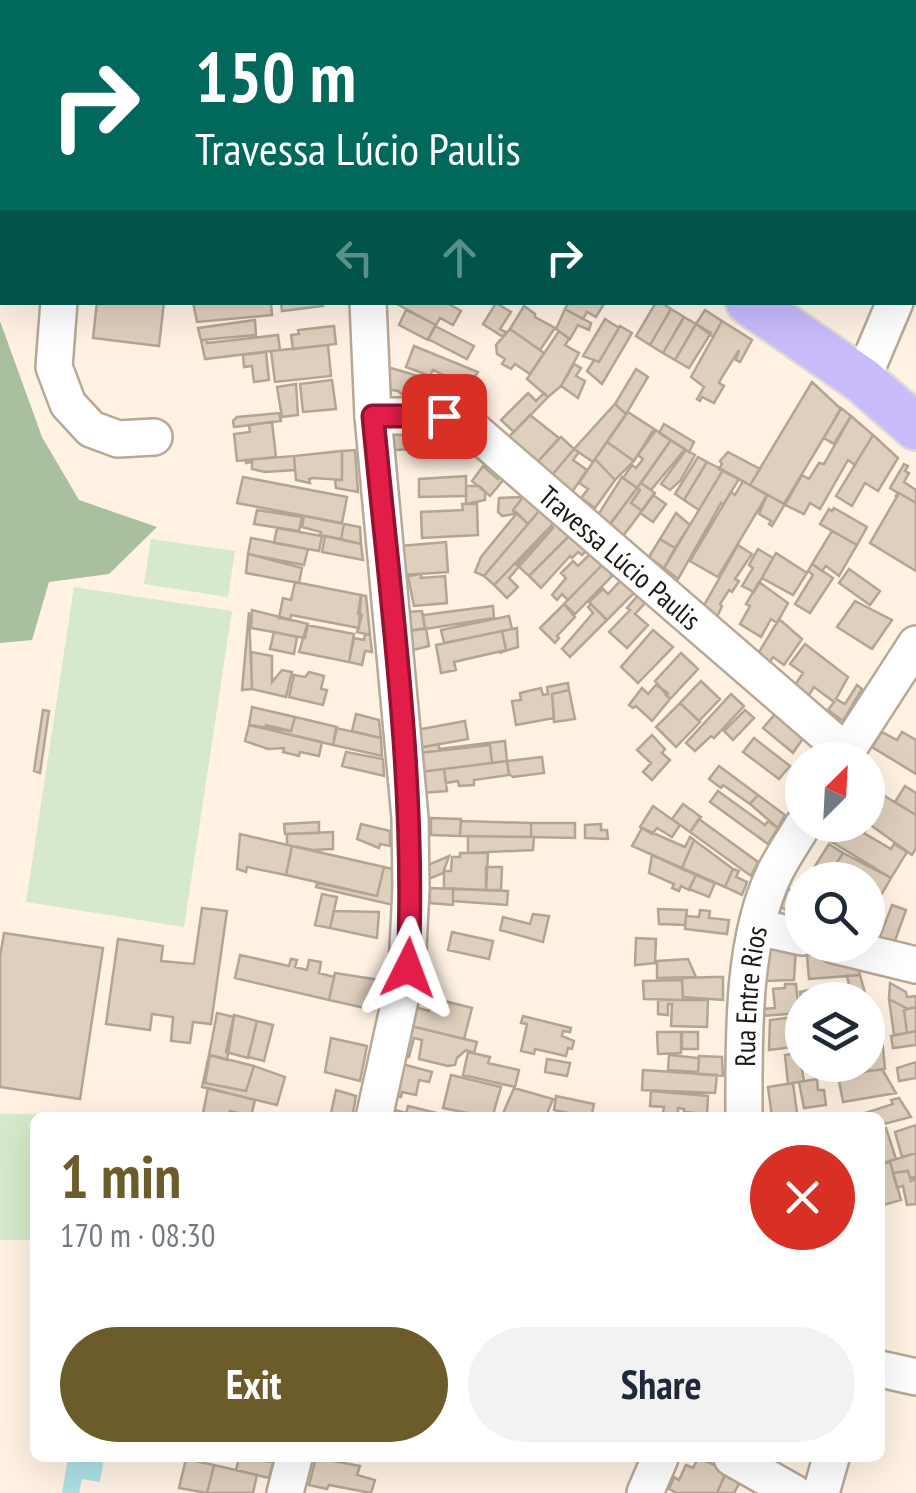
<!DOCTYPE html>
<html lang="en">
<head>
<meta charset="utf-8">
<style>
  :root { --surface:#fff; --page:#f2f2f3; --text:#1f2937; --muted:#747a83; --accent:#6c5c29 }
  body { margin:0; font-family:"PT Sans Narrow",sans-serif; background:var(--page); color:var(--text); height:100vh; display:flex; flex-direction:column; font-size:38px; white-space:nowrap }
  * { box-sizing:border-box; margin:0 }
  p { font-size:32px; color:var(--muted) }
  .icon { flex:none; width:55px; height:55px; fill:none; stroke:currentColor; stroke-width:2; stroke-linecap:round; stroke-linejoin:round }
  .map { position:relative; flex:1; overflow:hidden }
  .panel { position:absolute; left:30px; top:1112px; width:855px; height:350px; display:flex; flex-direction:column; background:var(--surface); border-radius:15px; box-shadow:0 10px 40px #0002 }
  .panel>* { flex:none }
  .hud { position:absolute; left:0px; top:0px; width:918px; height:305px; box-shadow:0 10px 40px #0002; background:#00695c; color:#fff; overflow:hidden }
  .needle { width:65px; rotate:24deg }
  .tools { position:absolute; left:785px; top:742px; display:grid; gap:20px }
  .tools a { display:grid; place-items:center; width:100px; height:100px; border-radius:50%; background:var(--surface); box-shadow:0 10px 40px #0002; font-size:50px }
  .pin { position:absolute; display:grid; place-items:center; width:85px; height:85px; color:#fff; margin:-42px; border-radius:20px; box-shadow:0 5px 15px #0006 }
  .me { position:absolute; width:110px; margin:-55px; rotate:3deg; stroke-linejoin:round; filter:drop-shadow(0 0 8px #0008) }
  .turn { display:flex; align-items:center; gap:35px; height:210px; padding:0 30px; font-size:45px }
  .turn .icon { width:130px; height:130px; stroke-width:2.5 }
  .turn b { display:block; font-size:70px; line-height:85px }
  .lanes { display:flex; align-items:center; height:95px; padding:0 30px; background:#0003; justify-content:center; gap:50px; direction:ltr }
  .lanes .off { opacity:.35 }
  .round { display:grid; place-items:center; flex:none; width:105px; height:105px; border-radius:52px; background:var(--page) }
  .overview { display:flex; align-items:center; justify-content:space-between; height:170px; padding:0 30px }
  h1 { font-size:60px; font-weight:800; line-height:75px; color:var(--accent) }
  .cta { display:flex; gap:20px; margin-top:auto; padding:20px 30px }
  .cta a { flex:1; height:115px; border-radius:60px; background:var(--accent); color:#fff; font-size:40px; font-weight:800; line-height:115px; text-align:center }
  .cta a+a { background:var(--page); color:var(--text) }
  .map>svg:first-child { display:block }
</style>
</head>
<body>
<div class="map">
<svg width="916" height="1493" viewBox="0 0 916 1493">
  <rect width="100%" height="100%" fill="#fff2e3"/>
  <path fill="#d6eacb" d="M151 539 235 551 228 597 144 584Z
    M74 587 232 611 184 927 26 902Z
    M0 1114H51V1117L35 1118V1240H0Z"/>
  <path fill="#a9bf9d" d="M0 321 42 437 79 500 157 527 109 574 49 582 32 640 0 643Z"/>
  <path fill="#aee2e5" d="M68 1458H104L100 1482 82 1479 79 1493H62Z"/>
  <path fill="#dfcfbd" stroke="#b3a593" stroke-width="2.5" d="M97 302H164L159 346 93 338Z
    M193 302H271L272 315 197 322Z
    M281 302H323V306L282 311Z
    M393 302H445L461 311 453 325 440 318 436 325Z
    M569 302H605L596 317 587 312 583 319 565 309Z
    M660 302 671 309 650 345 636 336 655 304Z
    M496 303 511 312 500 329 506 332 503 337 483 324Z
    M524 306 535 314V317L555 328 540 350 510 329Z
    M565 309 591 323 589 330 578 325 570 339 556 329Z
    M671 309 684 317 663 353 650 345Z
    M406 310 436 325 428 340 399 325Z
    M705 310 722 321 713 337 696 324Z
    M684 317 696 324 675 360 663 353Z
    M605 319 619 328 599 362 583 356Z
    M255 320 256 335 201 340 198 328Z
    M722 321 752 340 740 362 736 360 739 350 722 377 719 383 724 386 714 403 702 397 700 401 697 399 704 387 691 377Z
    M696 324 711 333 689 368 675 360Z
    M334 326 336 344 293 349 291 335 299 334 298 330Z
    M435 326 474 346 467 359 428 339Z
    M620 326 632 333 602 384 587 371 594 360 599 362Z
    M510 329 544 353 530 374 515 364 511 369 502 364 505 359 497 354 496 345Z
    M559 331 569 339 565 345 579 353 561 386 548 397 527 379Z
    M278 335 280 350 205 359 201 340H207V343Z
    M328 345 331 376 275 382 271 351Z
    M414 346 478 372 468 387 433 370 430 376 406 367Z
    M266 352 269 380 254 382 252 366 244 367 243 355Z
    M574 364 581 368 576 376 585 381 578 398 561 386Z
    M384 366 466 390 457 404 428 397 427 402 404 400V396L398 391 386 389Z
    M636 369 648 377 626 414 615 404Z
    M332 380 336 409 303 412 300 384Z
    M812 382 841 409 784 504 750 485Z
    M296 384 298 415 282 417 277 387Z
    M528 393 536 401 544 393 548 397 514 432 501 420Z
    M615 404 626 414 593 462 574 449Z
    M841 408 851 416 834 444 824 438Z
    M628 412 654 429 634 461 607 442Z
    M279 413 281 421 234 427 233 421 237 417Z
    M530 415 559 438 532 468 503 443Z
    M851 416 873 435 855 465 848 460 820 509 810 503 804 514 785 505 802 475 809 479 819 463 824 464Z
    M272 422 276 457 237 461 234 434 250 432 249 425Z
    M664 424 694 442 689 452 659 433Z
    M656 430 671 440 637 488 623 478 632 465 636 468 643 459 638 455Z
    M394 433 451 434V448L393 450Z
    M873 435 898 458 878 491 865 483 852 506 836 496Z
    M561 437 574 449 547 481 532 468Z
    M671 440 685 449 651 490 641 483Z
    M607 442 634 461 615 480 595 459Z
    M574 449 579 452 573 460 587 470 568 498 547 481Z
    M355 450 358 492 336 488 335 480H342V451Z
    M686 450 695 455 680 481 670 490 661 484Z
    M342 451V480L313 478 309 479 310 483 296 480 294 456Z
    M728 452 760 469 750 485 719 469 722 464 720 461Z
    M294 456 295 470 265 472 252 469V462L246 463V460Z
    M698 457 707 462 684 500 675 494Z
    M595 459 615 480 595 508 581 498 588 489 579 483Z
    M707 462 723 470 699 510 684 500Z
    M904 464 908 466 905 471 909 473 904 482 916 490V503L899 493 895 497 898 493 890 488Z
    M483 466 498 479 501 476 504 479 490 496 472 481Z
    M723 470 739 479 723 505 721 503 678 579 664 568Z
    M466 476V496L419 497V479Z
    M243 477 347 497 342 523 237 503Z
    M622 477 637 488 610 524 598 515Z
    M743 481 767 495 718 577 690 561 731 492 735 495Z
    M641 483 655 493 642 511 631 503 640 490 637 488Z
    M466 486H479L485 491V500L466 504Z
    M637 488 640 490 631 503 642 511 623 536 609 526Z
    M899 493 916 503V571L870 543Z
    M653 495 666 504 653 522 640 513Z
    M767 495 785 504 772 526 769 524 771 521 759 514Z
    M523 497 513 510 514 514 502 516 498 512 499 498Z
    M523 497 539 511 528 524 513 510Z
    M462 504H477L478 535 422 538 421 512 463 510Z
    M834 508 867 527 857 545 820 524 829 509 832 511Z
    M257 510 302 517 299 531 254 524Z
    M539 511 554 523 494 585 484 576Z
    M517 513 528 524 484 576 475 572 481 557Z
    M676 513 690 525 675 548 660 539Z
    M304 516 344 524 341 539 320 535 321 532 302 527Z
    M554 523 570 535 529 576 517 565Z
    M344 524 360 527 361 544 341 539Z
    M551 526 553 528 509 578 518 587 507 598 494 585Z
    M277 528 322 536 319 551 274 543Z
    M832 531 857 545 839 576 826 566 822 571 812 564Z
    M570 535 587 550 582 555 578 552 572 558 570 556 541 588 529 576Z
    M325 536 361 544 363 560 322 552Z
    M251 538 308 549 304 565 248 554Z
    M660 539 675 548 664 568 649 557Z
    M446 542 448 572 403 575 400 546Z
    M738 545 752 554 735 579 739 581 732 592 729 590 720 604 722 606 715 621 702 609Z
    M758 549 773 558 754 592 742 586 753 568 749 565Z
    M591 553 604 563 568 600 562 594 557 600 552 595 566 578 561 573 573 561 578 566Z
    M776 553 807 573 793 595 762 578Z
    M248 554 302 568 299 583 246 573Z
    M604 563 612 576 575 614 564 604Z
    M812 564 833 578 810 613 795 604 813 575 808 571Z
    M849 569 880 591 870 605 839 583Z
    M421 574V578L445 576 447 603 414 606 408 576Z
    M622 579 636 591 607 620 589 602 603 589 608 594Z
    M295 582 361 595 359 628 291 615 290 620 279 618 283 598 291 600Z
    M759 582 788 603 777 623 771 619 761 637 740 624 750 606 746 604Z
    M639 594 647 601 635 614 648 625 627 648 609 632 630 610 627 608Z
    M361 595 366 596 370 635 357 632 362 615 358 614Z
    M855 601 892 620 872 649 837 627Z
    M564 604 575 617 557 636 559 638 555 643 540 628Z
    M591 604 607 620 570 657 562 649 593 613 588 607Z
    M493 606 494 618 425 629 423 615Z
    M252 610 308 624 305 638 251 628Z
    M422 611 425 629 407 631 406 612Z
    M249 612 252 689 242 690Z
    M509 616 512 629 444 643 441 630Z
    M779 619 802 639 784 665 773 657 767 666 756 657Z
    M307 625 354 634 349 662 299 652Z
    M426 628 429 646 409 651 407 631Z
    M517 628 518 647 499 653 506 650 502 631Z
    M653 630 673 647 638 683 621 667Z
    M502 631 506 650 454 662 456 670 441 673 436 645Z
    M274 632 297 637 294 654 270 649Z
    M365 634 370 635 372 652 365 651 362 665 349 662 354 638 364 640Z
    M805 644 848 677 836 699 845 704 857 685 862 689 843 721 828 710 834 702 814 687 809 695 795 685 803 673 790 664Z
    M251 652 272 656V682L282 670 292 672 286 697 252 689Z
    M681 653 698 669 670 699 655 681Z
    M309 672 324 676 321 689 327 690 323 705 289 697 294 675 305 677Z
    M701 681 720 699 699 721 680 703Z
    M568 683 569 690 552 694 554 718 516 725 512 701 521 700 520 693 541 688 543 695 548 694 547 687Z
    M656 685 668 693 666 695 670 699 652 721 636 706 633 708 629 705 642 688 648 694Z
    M569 690 575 719 554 722 552 694Z
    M731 694 744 706 714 738 711 736 695 751 686 743Z
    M680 703 700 722 676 747 656 727Z
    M252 707 295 717 291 731 249 725Z
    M43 710 49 711 40 773 34 771Z
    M745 710 754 718 733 740 724 731Z
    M776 713 804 737 793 753 763 728Z
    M356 714 379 720 381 738 352 731Z
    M295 717 337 727 333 745 266 729V725L291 731Z
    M465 721 468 739 418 748 416 730Z
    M249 725 322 742 319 756 300 752 299 756 283 752 284 748 268 749 245 741Z
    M336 728 381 738 382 756 333 745Z
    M882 732 897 740 902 732 916 740V774L872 747Z
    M652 735 665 749 662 753 670 760 652 780 643 772 651 763 637 750Z
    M754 738 790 766 779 779 743 752Z
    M505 741 507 761 492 763 490 745 419 753 418 748 439 744V749Z
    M490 745 492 763 420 772 419 753Z
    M346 752 383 759 384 776 342 766Z
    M542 757 544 773 513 777 509 774 507 761Z
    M507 761 509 775 474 780V785L459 786 458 781 446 783 444 769Z
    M719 766 758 795 750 804 723 785 721 788 709 779Z
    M444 769 447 791 422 793 420 772Z
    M868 786 916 815V848L912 855 868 823Z
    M905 786 916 793V815L895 802Z
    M718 791 765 825 768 821 778 828 768 844 710 802Z
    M758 795 785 815 778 828 750 804Z
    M683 804 701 817 690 832 672 819Z
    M653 806 680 825 672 837 657 828 652 834 640 827Z
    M431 818 461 819 460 836 431 835Z
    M699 819 758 862 751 876 690 832Z
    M461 821 531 823V837L460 836Z
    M319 822V833L285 834 284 824Z
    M531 823H575V838L531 837Z
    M361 824 390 831V846L380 844 379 848 357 839Z
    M601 824V830H607L608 839 585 838V825Z
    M825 825H862L867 828 864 833 891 849 894 844 907 852 891 878 819 834Z
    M642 828 685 847 690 837 694 840 682 868 632 846Z
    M333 832V849L313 850 287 845V834Z
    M240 834 292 846 286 875 247 867 246 872 237 869Z
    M468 836 534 837 533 850 468 853Z
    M694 840 733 869 725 887 682 868Z
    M829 844 843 853 829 875 815 866Z
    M292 846 384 867 377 896 286 875Z
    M460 853H488L486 890 444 888V871H451L452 857H460Z
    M843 853 891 878 876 904 868 899V880H836L829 875Z
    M652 855 696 875 689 890 681 886 679 891 672 888 674 884 649 873Z
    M449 856 443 873 429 879 428 865Z
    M384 867 392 869 393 905 316 887 317 883 377 896Z
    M486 867H502L501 890H486Z
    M733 869 739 871 736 877 747 882 742 895 725 887Z
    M696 875 715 883 709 897 689 889Z
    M430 888 453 889V905L430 903Z
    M453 889 508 891 507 905 453 901Z
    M788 889 802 895 800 921 779 905Z
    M322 894 337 897 330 928 315 925Z
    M892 905 906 910 892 949 877 944Z
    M202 908 227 911 211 1024 193 1022 190 1043 171 1041 173 1017 152 1014 150 1030 106 1024 118 939 163 946 161 961 194 964Z
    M658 909 687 910 685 925 659 924Z
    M700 910 710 911 709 918 729 920 727 934 685 929 686 916 699 917Z
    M334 911 379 912 377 938 330 928Z
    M533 914 549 916 543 942 500 930 503 917 530 924Z
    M452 932 493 941 489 959 448 950Z
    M4 933 103 948 80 1099 0 1087V957Z
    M636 938 656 939 655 963 635 965Z
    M771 943 796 946 794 980 763 981Z
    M824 954 856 958 860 975 809 979 807 955Z
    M240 955 289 966 291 959 297 960 295 967 307 970 309 960 321 962 319 973 334 977 329 1000 235 978Z
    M688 959 696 977 657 978V961Z
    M335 973 380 980 374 1010 329 1000Z
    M860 975 867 1000H802V1007L800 992 827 986V989H850L847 976Z
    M714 977H723V1000L683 997 682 978Z
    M682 980 683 1000 644 999 643 981Z
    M890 983 906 992 907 997 916 996V1007L908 1009 889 999Z
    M785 984H796L799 1013 761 1016 762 1009 775 1008 773 989 785 988Z
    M432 998 472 1008 464 1039 411 1026 415 1007 429 1011Z
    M889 999 908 1009 904 1010 907 1033 894 1035Z
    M658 1000H708L707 1027 671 1026 672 1004H668V1015L658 1014Z
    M916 1007V1031L907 1033 904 1010Z
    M217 1013 234 1017 227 1060 209 1055Z
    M234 1015 257 1021 248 1058 226 1052Z
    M523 1016 571 1028 570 1032 563 1031 562 1036 574 1041 572 1049 568 1048 566 1056 535 1049 534 1054 521 1051 527 1024 521 1023Z
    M793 1017V1047L769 1050 770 1020Z
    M257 1021 273 1025 264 1061 248 1057Z
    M411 1026 477 1042 474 1053 466 1050 457 1058 455 1065 448 1066 419 1059 422 1040 414 1038 409 1057 404 1056Z
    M874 1029 882 1037 885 1069 868 1071V1030Z
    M916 1031V1045L893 1048 891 1036Z
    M657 1032H681V1053L658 1054Z
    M682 1032H698V1049H682Z
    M331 1038 367 1046 360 1081 325 1072Z
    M468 1052 490 1057 488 1063 519 1070 515 1087 463 1075Z
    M799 1053 804 1081 788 1084 785 1055Z
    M209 1055 205 1083 246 1091 254 1066 285 1077 277 1105 202 1087Z
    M210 1055 254 1066 246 1091 205 1083Z
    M669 1055 699 1058 698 1072 668 1070Z
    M699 1056 722 1057 723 1076 698 1074Z
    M547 1059 570 1063 567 1076 545 1072Z
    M916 1062V1078L899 1081 897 1068Z
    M402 1064 432 1072 429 1082 419 1080 416 1095 402 1092 401 1097 395 1096Z
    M882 1069 896 1093 843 1102 838 1076Z
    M643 1070 717 1075 715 1093 642 1090Z
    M451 1075 501 1087 492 1118 443 1108Z
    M817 1079 818 1090H824L826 1105 804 1108 799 1082Z
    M793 1083 797 1113 772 1117 768 1087Z
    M208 1088 255 1100 251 1116 230 1111 228 1117 217 1114 216 1118H202Z
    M514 1088 553 1099 546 1116 553 1118H501Z
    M336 1090 356 1096 352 1118H330Z
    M651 1091 708 1096 707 1114 684 1112V1109L678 1108V1114L663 1113 664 1107 650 1106Z
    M556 1096 594 1104 591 1118 554 1110Z
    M899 1098 911 1117 880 1125V1118H850L893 1104 891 1100Z
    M408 1106 457 1118H390L392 1109 406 1113Z
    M916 1125V1153L902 1157 895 1132Z
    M886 1128 896 1159 880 1164V1130Z
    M916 1153V1177L910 1178 908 1171 893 1173 890 1161Z
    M890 1162 901 1200 880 1206V1164Z
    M908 1171 911 1181 916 1179V1204L907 1205 903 1186 897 1188 893 1173Z
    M239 1458 273 1462 269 1478 236 1470Z
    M316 1458 360 1466 357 1475 375 1480 371 1493 329 1485 327 1489 309 1485Z
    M698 1458 727 1470 717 1493H677L669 1489 674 1477 679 1480 686 1465 693 1468Z
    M186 1459 214 1465 207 1493 179 1488Z
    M214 1465 257 1475 253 1493H207Z
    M728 1468 741 1480 734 1493H717Z"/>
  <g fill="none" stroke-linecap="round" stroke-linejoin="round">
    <defs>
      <g id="minor">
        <path d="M100 2 101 0"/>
        <path d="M0 218 2 222"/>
        <path d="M915 255 916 252"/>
        <path d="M59 302 54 367 68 404 91 429 118 439 154 437"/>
        <path d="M368 302 373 416 410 818 411 888 407 968 374 1118"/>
        <path d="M862 380 895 302"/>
        <path id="s1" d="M373 416H444L470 427 846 752"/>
        <path d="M841 760 916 644"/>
        <path d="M757 927 802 937"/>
        <path d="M834 945 916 965"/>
        <path id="s2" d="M744 1118C744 1041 741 942 775 872 783 856 794 840 803 825"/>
        <path d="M880 1369 916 1377"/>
        <path d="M732 1458 794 1493"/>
        <path d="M285 1493 294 1458"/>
        <path d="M645 1493 660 1458"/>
        <path d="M821 1493 831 1458"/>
      </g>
      <path id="major" d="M0 9H2
        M749 302 862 380 916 427"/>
    </defs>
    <use href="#minor" stroke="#b7a897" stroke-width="40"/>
    <use href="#major" stroke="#dbdad9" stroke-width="50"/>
    <use href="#minor" stroke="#fff" stroke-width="35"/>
    <use href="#major" stroke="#cabbfd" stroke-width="45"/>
  </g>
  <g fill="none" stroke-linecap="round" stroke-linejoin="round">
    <defs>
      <path id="route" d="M408 968C417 784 390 599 373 416H444"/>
    </defs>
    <use href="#route" stroke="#92132f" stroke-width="25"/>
    <use href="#route" stroke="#e11d48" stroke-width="18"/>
  </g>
  <g text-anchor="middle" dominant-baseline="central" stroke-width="8" stroke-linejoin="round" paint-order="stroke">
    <g font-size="28" fill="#1c1710" stroke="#fff">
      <text stroke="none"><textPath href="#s1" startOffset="298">Travessa Lúcio Paulis</textPath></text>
      <text stroke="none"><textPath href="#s2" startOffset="122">Rua Entre Rios</textPath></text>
    </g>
  </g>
</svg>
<div class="tools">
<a><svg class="needle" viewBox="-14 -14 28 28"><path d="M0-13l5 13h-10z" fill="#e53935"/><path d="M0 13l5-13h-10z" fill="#747a83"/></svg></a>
<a><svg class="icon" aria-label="search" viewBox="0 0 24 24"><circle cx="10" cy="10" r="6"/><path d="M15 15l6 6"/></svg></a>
<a><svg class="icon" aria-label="layers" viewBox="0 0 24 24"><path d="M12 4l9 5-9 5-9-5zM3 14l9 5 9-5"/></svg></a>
</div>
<div class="pin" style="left:444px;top:416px;background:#d93025"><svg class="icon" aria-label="arrive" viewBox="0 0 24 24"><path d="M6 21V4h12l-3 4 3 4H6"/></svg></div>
<svg class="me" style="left:408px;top:968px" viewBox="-20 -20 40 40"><path d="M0-17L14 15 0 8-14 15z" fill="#e11d48" stroke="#fff" stroke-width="4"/></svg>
<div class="hud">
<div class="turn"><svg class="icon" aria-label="right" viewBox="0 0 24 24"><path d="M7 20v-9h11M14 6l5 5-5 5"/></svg><div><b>150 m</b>Travessa Lúcio Paulis</div></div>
<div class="lanes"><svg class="icon off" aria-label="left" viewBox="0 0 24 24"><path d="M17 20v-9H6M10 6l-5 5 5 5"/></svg><svg class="icon off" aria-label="ahead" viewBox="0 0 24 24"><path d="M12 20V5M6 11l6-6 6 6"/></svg><svg class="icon" aria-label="right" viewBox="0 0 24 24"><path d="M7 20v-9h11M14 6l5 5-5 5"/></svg></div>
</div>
<section class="panel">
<div class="overview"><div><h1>1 min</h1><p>170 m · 08:30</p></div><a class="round" style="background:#d93025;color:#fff"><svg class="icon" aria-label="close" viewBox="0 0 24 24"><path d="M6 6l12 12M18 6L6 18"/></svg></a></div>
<div class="cta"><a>Exit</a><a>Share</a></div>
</section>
</div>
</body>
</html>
